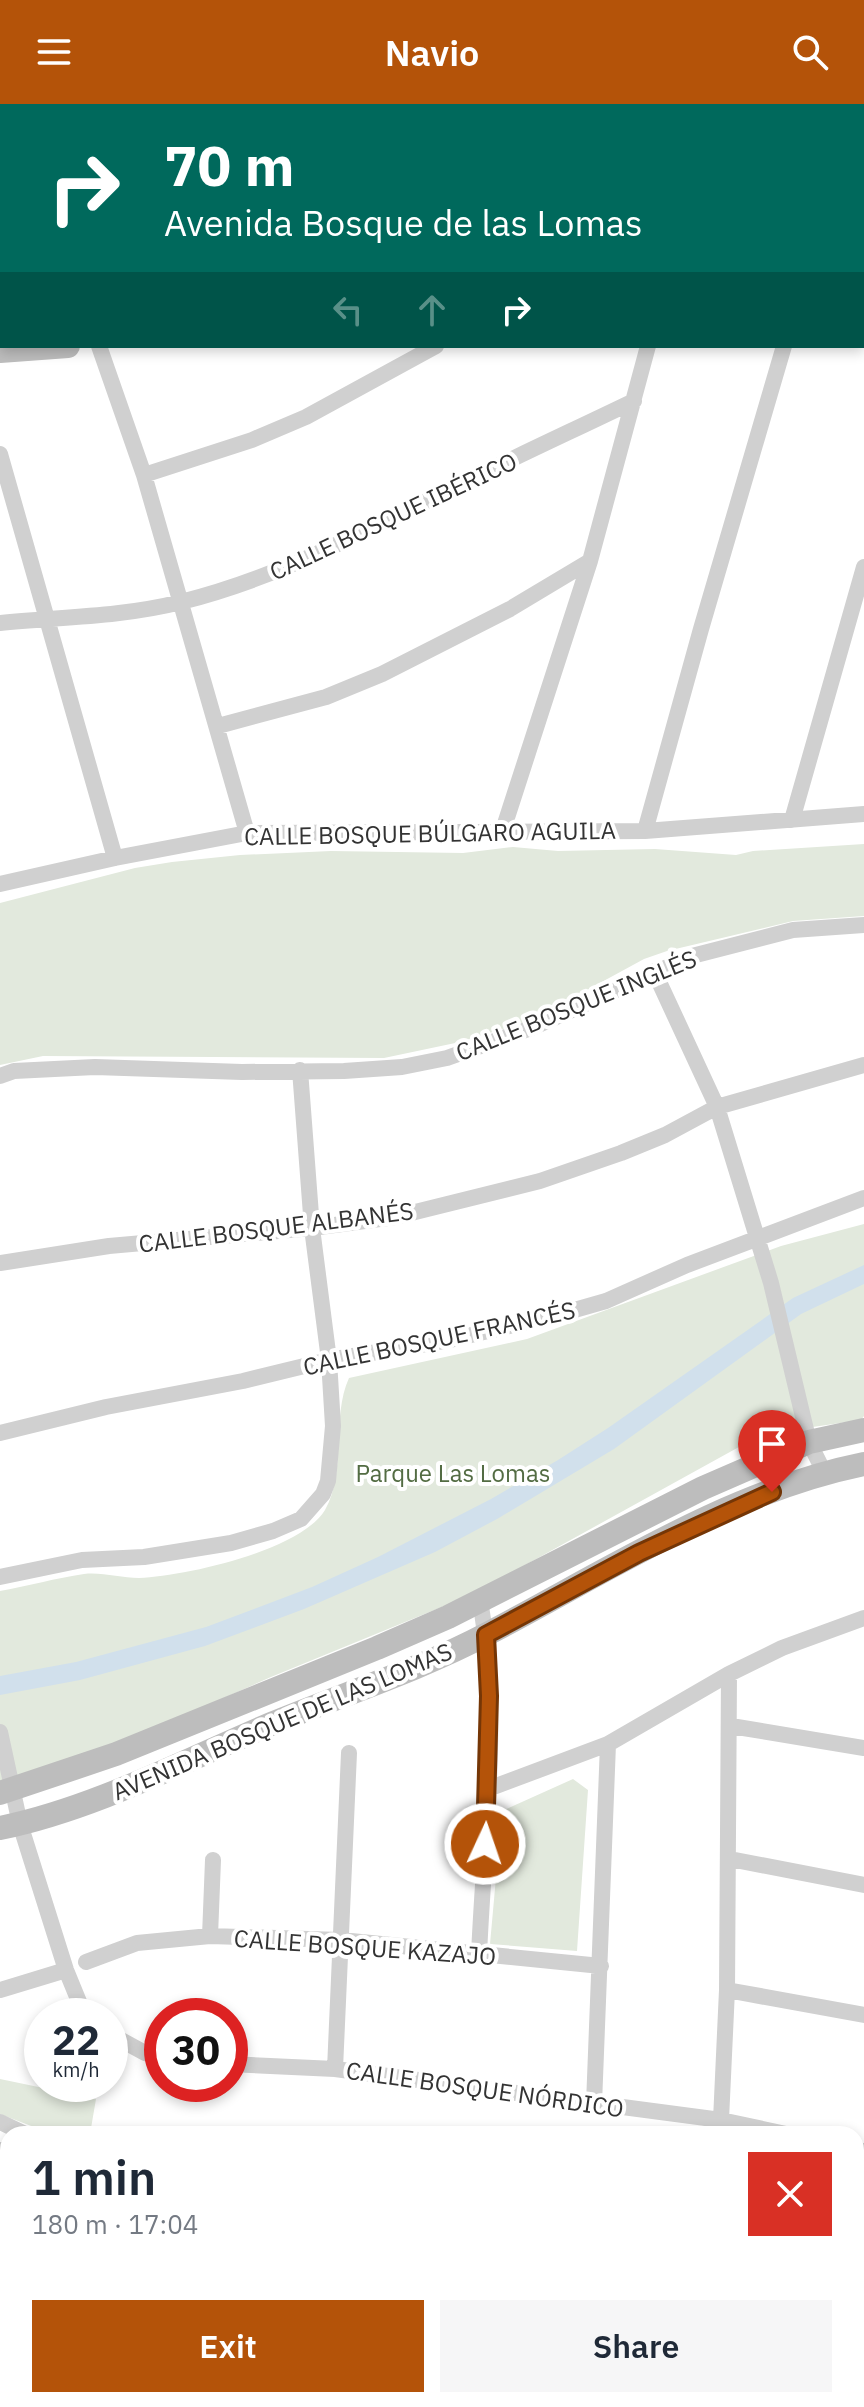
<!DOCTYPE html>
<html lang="en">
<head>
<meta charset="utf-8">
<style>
  :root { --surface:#fff; --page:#f6f6f7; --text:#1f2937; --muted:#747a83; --accent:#b45309 }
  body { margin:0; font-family:"IBM Plex Sans",sans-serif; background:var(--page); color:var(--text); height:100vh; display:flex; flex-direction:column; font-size:30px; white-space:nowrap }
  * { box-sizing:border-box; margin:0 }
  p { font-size:26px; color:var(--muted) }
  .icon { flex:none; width:44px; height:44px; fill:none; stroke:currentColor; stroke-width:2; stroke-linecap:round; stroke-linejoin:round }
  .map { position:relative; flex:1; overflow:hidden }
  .details { position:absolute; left:0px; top:2022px; width:864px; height:282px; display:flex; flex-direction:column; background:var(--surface); border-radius:24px 24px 0 0; box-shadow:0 4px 12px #0003 }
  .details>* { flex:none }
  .top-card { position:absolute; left:0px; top:0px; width:864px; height:244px; box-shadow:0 4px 12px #0003; background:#00695c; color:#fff; overflow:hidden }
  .speed { position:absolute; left:24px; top:1894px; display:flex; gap:16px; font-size:40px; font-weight:700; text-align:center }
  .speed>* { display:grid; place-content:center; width:104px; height:104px; border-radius:50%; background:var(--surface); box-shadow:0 4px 12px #0003; line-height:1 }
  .speed small { font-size:20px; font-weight:400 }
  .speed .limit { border:12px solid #d22; background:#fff; color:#111 }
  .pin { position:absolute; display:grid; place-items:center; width:68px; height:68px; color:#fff; margin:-82px -34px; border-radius:50% 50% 50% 0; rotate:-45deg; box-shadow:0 0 8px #0007 }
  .pin .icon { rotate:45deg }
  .me { position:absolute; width:88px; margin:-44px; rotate:3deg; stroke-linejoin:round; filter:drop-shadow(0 0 6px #0008) }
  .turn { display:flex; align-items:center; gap:28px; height:168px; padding:0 32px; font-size:36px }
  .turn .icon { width:104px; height:104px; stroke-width:2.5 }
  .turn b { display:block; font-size:56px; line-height:68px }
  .lanes { display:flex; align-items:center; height:76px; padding:0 32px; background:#0003; justify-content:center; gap:40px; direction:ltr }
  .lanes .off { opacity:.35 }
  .round { display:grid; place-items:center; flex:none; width:84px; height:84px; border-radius:0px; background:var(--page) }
  .overview { display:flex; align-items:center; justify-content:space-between; height:136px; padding:0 32px }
  h1 { font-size:48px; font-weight:600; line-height:60px }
  .primary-button { display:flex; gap:16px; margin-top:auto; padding:16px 32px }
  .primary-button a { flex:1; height:92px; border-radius:0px; background:var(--accent); color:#fff; font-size:32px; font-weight:600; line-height:92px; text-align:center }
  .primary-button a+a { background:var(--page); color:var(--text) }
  header { display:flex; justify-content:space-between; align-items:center; height:104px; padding:0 32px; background:var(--accent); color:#fff; font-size:36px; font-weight:600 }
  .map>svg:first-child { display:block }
</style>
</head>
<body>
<header><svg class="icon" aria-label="menu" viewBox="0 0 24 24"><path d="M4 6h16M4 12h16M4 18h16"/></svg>Navio<svg class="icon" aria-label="search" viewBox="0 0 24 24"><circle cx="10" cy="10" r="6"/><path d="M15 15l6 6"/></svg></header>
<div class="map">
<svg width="864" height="2303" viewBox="0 0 864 2303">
  <rect width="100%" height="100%" fill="#fff"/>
  <path fill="#e2e9dd" d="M864 740V812L793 817 667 847 644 855 532 916 460 938 384 954 43 952 0 961V799L135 764 172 758 240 751 331 747 463 749 513 743 558 747 655 745 736 751 753 747Z
    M864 1120V1312L861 1316 785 1327 761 1347 748 1338 471 1491 271 1573 104 1647 0 1681V1487C28 1482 56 1474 84 1470 102 1468 121 1474 139 1474 185 1472 300 1447 325 1406 347 1368 331 1313 349 1274L527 1235 781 1142Z
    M573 1675 588 1686 577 1847 490 1840 502 1707Z
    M0 1975 96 1995 90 2030H52L0 2010Z"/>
  <path fill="#d1e0ec" d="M864 1161V1180L801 1210 614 1345 497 1415 435 1448 304 1505 205 1542 80 1576 0 1591V1572L76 1558 206 1523 312 1483 378 1453 491 1395 558 1356 608 1324 793 1194Z"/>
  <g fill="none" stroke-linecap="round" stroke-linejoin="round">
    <path stroke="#d0d0d0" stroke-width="16" d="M87 0V2
      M212 0V2
      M349 0V2
      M693 2V0
      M825 2V0
      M99 242 144 371 247 729
      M0 350 115 754
      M144 371 252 336 306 313 436 242
      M0 519C60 513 122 513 181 498 281 473 367 426 459 381 517 352 576 325 634 297
      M218 622 326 593 382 570 510 505 590 457
      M792 716 864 463
      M503 726 590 457 648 242
      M645 727 701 525 784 242
      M0 780 115 754 247 729 645 727 864 710
      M654 867 717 1003 771 1179 809 1338 824 1368
      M0 972 14 967 95 963 242 968 344 967 402 963 447 954 534 923 692 852 793 826 864 821
      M0 1159 109 1142 312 1124 395 1113 540 1077 621 1049 665 1031 717 1003 864 961
      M0 1329 106 1303 243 1277 329 1256 450 1236 564 1209 606 1197 687 1161 864 1094
      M0 1473 82 1456 144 1453 231 1439 273 1427 301 1415 323 1390 328 1377 333 1322 329 1256 312 1124 300 966
      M731 1622 864 1644
      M0 1628 20 1720 66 1866 82 1905 88 1912
      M488 1685 608 1640 729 1570 782 1544 864 1514
      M730 1755 864 1781
      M210 1832 213 1756
      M479 1851C484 1734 501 1612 480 1497
      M86 1858 137 1839 210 1832 341 1836 601 1862
      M0 1886 66 1866
      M727 1886 864 1911
      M110 1930 145 1949 162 1952
      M230 1960 335 1965 721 2016 786 2030
      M335 1965 349 1649
      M594 2000 608 1640
      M721 2016 727 1886 729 1570
      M0 2018 25 2030
      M0 2046 8 2047
      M856 2046 864 2047
      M0 2147H8
      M856 2195 864 2196
      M0 2281 8 2282
      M154 2296 204 2303
      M253 2303 262 2296
      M477 2303 487 2296
      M715 2303 724 2296"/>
    <path stroke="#bdbdbd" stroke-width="24" d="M528 2 532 0
      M611 2 615 0
      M0 211H2
      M0 247 68 242
      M0 1689 116 1650 377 1544 448 1513 703 1384 809 1338 864 1326
      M0 1724C93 1705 184 1657 271 1620 344 1590 419 1566 489 1529 609 1466 730 1387 864 1360"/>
  </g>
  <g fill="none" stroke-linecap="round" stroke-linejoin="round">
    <defs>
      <path id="route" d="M485 1740 489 1592 486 1531 639 1449 772 1388"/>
    </defs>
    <use href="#route" stroke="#753606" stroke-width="20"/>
    <use href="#route" stroke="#b45309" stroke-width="14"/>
  </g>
  <g text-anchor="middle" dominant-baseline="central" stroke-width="8" stroke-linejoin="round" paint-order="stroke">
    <g font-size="24" fill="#333" stroke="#fff">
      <text transform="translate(393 412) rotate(-25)">CALLE BOSQUE IBÉRICO</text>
      <text transform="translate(430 729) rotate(-1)">CALLE BOSQUE BÚLGARO AGUILA</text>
      <text transform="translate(576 901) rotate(-22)">CALLE BOSQUE INGLÉS</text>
      <text transform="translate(276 1123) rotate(-7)">CALLE BOSQUE ALBANÉS</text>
      <text transform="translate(439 1234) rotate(-12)">CALLE BOSQUE FRANCÉS</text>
      <text transform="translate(282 1617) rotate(-23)">AVENIDA BOSQUE DE LAS LOMAS</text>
      <text transform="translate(365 1843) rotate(4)">CALLE BOSQUE KAZAJO</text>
      <text transform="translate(485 1985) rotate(8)">CALLE BOSQUE NÓRDICO</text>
    </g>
    <g font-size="24" fill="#536c43" stroke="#fff">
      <text x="453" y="1369">Parque Las Lomas</text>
    </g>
  </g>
</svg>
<div class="speed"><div>22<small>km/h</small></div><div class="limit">30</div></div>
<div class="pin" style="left:772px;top:1388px;background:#d93025"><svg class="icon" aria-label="arrive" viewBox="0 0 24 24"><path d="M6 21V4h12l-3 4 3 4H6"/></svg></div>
<svg class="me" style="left:485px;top:1740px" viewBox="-20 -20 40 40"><circle r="17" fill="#b45309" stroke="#fff" stroke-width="3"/><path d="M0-11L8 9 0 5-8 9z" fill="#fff"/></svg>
<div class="top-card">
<div class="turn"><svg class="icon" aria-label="right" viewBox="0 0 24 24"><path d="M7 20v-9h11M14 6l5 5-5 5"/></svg><div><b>70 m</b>Avenida Bosque de las Lomas</div></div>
<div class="lanes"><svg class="icon off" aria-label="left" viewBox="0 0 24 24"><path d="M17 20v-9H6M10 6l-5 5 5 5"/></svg><svg class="icon off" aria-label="ahead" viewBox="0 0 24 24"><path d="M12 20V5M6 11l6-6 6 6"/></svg><svg class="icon" aria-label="right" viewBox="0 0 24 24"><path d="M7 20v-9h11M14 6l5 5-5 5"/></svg></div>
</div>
<section class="details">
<div class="overview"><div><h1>1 min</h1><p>180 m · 17:04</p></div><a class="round" style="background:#d93025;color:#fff"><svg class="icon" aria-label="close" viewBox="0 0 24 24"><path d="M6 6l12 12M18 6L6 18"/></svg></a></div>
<div class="primary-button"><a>Exit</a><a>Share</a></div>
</section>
</div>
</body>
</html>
